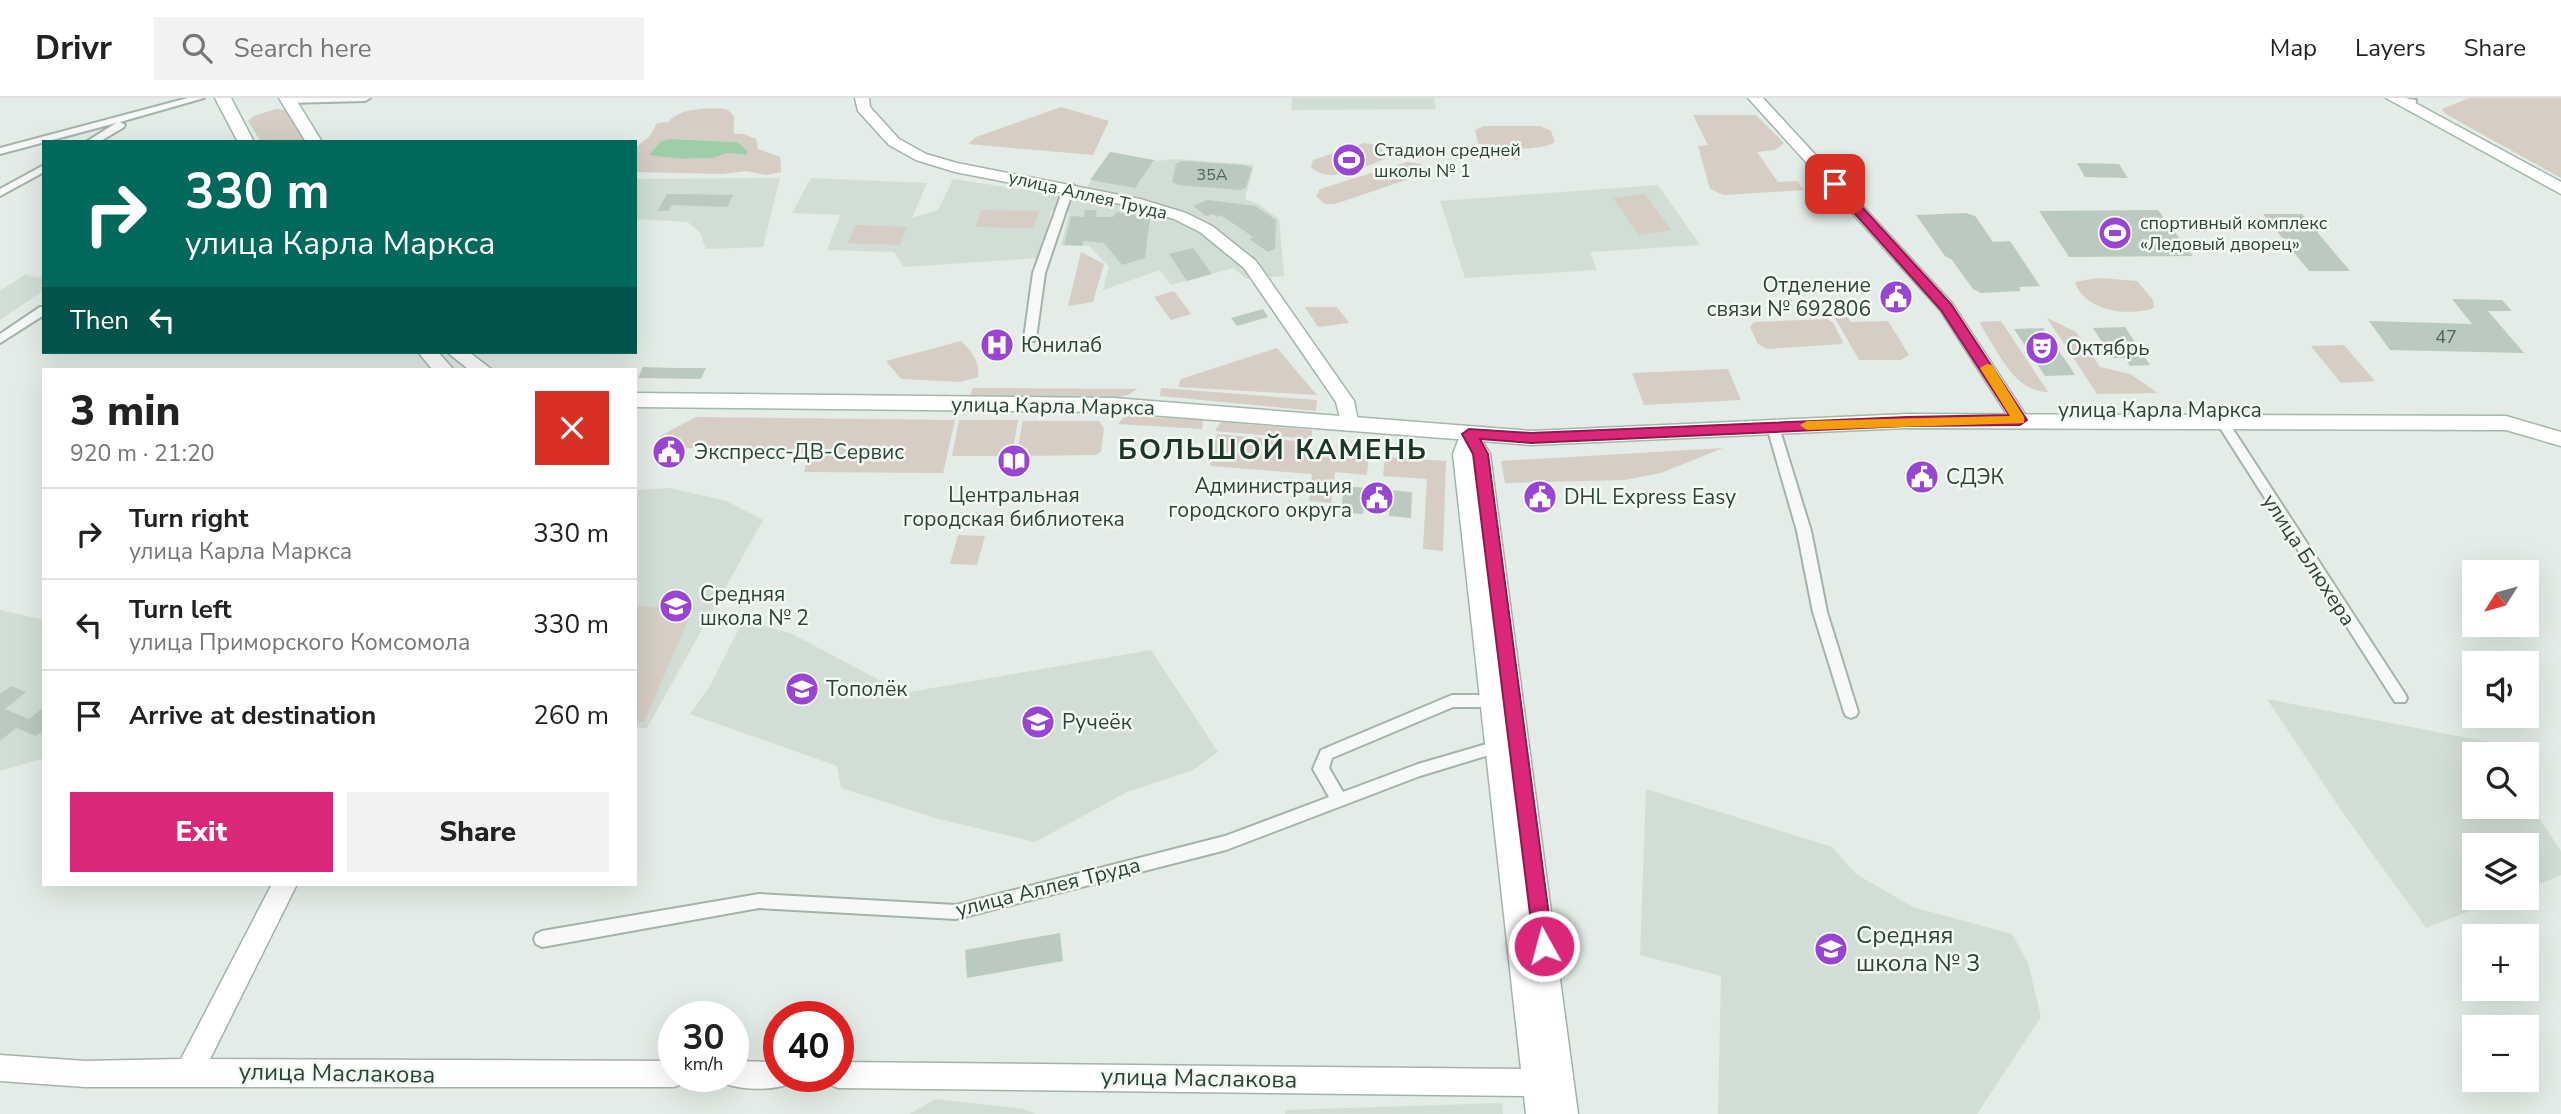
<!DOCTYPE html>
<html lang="en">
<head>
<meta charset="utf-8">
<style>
  :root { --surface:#fff; --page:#f2f2f2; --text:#222; --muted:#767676; --line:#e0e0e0; --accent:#db2777 }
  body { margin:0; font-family:"Nunito Sans",sans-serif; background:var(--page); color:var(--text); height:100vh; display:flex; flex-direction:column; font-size:26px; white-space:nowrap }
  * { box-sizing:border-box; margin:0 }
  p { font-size:23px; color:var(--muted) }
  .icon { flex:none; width:38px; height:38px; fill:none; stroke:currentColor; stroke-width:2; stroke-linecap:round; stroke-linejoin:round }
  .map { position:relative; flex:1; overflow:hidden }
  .side { position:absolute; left:42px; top:270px; width:595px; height:518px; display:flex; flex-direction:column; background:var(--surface); border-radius:0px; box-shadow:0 7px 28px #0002 }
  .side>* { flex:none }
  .hud { position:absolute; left:42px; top:42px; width:595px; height:214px; border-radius:0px; box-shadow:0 7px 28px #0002; background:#00695c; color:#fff; overflow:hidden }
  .needle { width:46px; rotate:233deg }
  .controls { position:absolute; left:2462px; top:462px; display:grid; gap:14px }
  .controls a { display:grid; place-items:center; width:77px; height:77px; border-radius:0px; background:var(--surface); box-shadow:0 7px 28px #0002; font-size:35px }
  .speed { position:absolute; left:658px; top:903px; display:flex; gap:14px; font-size:35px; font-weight:700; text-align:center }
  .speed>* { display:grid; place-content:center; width:91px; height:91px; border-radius:50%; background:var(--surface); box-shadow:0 7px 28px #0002; line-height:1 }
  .speed small { font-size:18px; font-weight:400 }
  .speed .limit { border:10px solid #d22; background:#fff; color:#111 }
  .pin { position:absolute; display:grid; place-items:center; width:60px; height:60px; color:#fff; margin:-30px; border-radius:14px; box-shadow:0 4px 10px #0006 }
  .me { position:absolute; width:77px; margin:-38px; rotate:353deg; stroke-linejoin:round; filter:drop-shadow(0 0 5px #0008) }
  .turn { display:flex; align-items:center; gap:24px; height:147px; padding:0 28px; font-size:32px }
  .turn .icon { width:91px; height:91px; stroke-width:2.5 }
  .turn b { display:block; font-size:49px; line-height:60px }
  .then { display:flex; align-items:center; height:66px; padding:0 28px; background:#0003; gap:14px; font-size:26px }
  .round { display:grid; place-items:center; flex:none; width:74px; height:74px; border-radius:0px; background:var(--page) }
  .head { display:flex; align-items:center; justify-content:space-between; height:119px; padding:0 28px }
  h1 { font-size:42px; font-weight:800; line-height:52px }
  .action { display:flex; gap:14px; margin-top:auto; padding:14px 28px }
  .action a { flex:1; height:80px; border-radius:0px; background:var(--accent); color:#fff; font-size:28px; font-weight:800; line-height:80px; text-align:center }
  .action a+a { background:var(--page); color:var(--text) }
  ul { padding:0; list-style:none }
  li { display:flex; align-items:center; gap:21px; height:91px; padding:0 28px; border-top:2px solid var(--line) }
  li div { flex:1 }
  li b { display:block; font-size:26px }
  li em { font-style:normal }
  header { display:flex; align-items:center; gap:42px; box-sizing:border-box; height:98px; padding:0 35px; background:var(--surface); border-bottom:2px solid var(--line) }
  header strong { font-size:33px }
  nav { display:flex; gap:38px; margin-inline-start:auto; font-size:24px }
  .search { width:490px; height:63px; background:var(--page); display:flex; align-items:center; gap:18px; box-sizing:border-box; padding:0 24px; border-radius:0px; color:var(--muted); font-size:26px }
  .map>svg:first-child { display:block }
</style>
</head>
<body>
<header>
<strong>Drivr</strong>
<div class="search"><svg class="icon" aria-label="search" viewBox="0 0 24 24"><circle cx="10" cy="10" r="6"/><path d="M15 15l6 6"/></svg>Search here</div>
<nav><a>Map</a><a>Layers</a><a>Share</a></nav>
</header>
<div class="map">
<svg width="2561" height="1016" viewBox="0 0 2561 1016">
  <rect width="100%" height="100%" fill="#e3ece6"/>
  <path fill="#d1ded5" d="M1292 0H1434L1436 11 1291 12Z
    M1110 54 1158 63 1176 61 1254 67 1245 101 1258 106 1279 121 1284 178 1247 181 1233 170 1171 187 1160 172 1103 192 1109 169 1089 148 1061 147 1069 115 1051 112 1040 160 904 169 894 154 827 152 840 117 792 115 811 80 927 85 912 120 938 112 953 81 1080 100Z
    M780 80 763 149 706 151 700 135 688 124 635 121V81Z
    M1658 87 1700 147 1590 154 1597 172 1465 180 1440 103Z
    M26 176 38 180 44 177V192L0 222V193Z
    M670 390 726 403 763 422 647 630H635V392Z
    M0 512 44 522V660L0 673Z
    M744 521 792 536 904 595 1151 552 1218 654 1193 672 1127 694 1035 744 935 720 841 690 837 668 690 616 710 588Z
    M2267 601 2489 644 2497 656H2474V709H2527V702L2561 753V777L2527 791V747H2474V800H2504L2426 830 2341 712Z
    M1646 691 1832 749 1856 776 1913 809 2012 836 2028 865 2041 919 1977 1016H1718L1721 878 1640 857Z
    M935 1001 1024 1011 1036 1016H910Z
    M1502 1005 1503 1016H1285V1012Z"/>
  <path fill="#d6cdc4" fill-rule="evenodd" d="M2469 0H2561V80L2444 15 2442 11Z
    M1061 9 1109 23 1093 57 968 46 976 39Z
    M276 11 286 12 306 44H261L248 23 254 18Z
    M725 11C740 18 732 24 734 36H744L756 41 758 51 780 59 781 74 767 77 746 73 722 76 635 74V50L650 38 657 25 668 24C680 10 708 10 725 11ZM670 41 736 44 747 52V57L728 55 713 60 680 61 650 56 661 43Z
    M1693 17H1756L1784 45 1775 52 1757 54 1778 84 1797 83 1804 92 1724 97 1710 91 1698 48 1708 47Z
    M1484 28H1540L1551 33 1555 44C1546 53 1489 52 1478 45L1475 32Z
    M1364 45 1377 47 1386 56 1384 61C1363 70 1329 87 1311 69L1313 62Z
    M1407 64 1421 66 1427 75 1335 106H1325L1316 98 1320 91Z
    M1645 96 1671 132 1639 137 1613 100Z
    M981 112 1039 113 1034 130 976 129Z
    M856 127 907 129 900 147 848 145Z
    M1081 154 1104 166 1093 204 1068 208Z
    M2098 180 2137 183 2153 202 2154 210C2129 219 2084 213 2075 184Z
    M1174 193 1191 216 1171 222 1154 199Z
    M1305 209H1337L1349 225 1318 229Z
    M1847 219 1851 224 1888 223 1909 257 1901 262H1859L1835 220Z
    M2047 220 2076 234 2100 269 2130 276 2158 295 2097 296Z
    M1827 221 1833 225 1843 244 1841 246 1767 251 1758 246 1750 229 1754 224Z
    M2001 223 2048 294C2014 295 1996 250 1979 224Z
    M961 243C972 254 980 263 978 279L960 284 901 281 886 263Z
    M2344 247 2375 283 2341 285 2311 248Z
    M1277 250 1317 297 1178 289 1181 281Z
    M1728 271 1741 302 1644 307 1632 275Z
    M973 290 1137 291 1128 297 1115 300 970 297Z
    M1161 290 1317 302 1316 313 1160 298Z
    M1130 318 1203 322 1202 331 1118 326 1123 320Z
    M696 319 955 322 943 375 804 374 809 355 741 354 742 350H682L664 346 667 342 658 339Z
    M959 322H1018L1012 358H952Z
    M1023 323H1099L1104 330 1101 354 1095 357 1016 358Z
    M1221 324 1312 332V341L1215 333Z
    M1217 336 1306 344V353L1369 357 1367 377 1335 374 1331 405 1309 403 1312 376 1210 368Z
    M1723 350 1661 375 1624 382 1505 385 1501 363Z
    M1385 359 1446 363 1443 453 1423 451 1427 381 1383 378Z
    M958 437 985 438 977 467 950 466Z
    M635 508 693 511 644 624 635 623Z"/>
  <path fill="#9dcda9" d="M670 41 737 44 747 52V57L728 55 713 60 680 61 649 57 661 43Z"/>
  <path fill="#bacabf" d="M1110 54 1154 62 1135 90 1090 82Z
    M1181 63 1244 67 1252 70 1246 89 1241 92 1178 87 1172 84 1176 66Z
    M2077 65 2119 66 2128 80 2085 79Z
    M667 96H678L733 97 727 109 672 107 669 113H657Z
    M1208 102 1255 108 1276 122 1275 151 1268 154 1249 141 1253 139 1221 117 1217 119 1213 116 1206 118 1193 108Z
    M1085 112H1097L1095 119H1113L1117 114 1150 120 1145 160 1122 167 1104 145 1084 143 1082 148 1064 147 1071 118 1084 119Z
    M2158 112 2193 158 2069 159 2039 113Z
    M1966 115 1975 118 1993 144 2010 143 2040 188 2019 189 2021 193 1981 195 1973 191 1952 162 1945 158 1916 117Z
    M2263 116H2302L2350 173H2309Z
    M1193 150 1212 176 1187 183 1169 156Z
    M2452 201 2502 202 2512 213H2488L2524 255 2390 252 2369 223 2472 226Z
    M1263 211 1268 219 1237 228 1231 220Z
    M2125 229 2150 267 2130 268 2125 260H2112L2093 230Z
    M2043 230 2070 269 2075 277 2045 278 2014 231Z
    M643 269 673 270H706L701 281 638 280Z
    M1344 388 1412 394 1411 420 1389 418 1390 408 1364 406 1363 416 1341 414Z
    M11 588 26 594 5 611 29 621 44 609V632L36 638 16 630 0 643V596Z
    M1060 835 1063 863 967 880 965 852Z"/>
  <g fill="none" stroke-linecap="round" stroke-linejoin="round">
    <defs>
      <path id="street" d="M188 0H204L120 24 125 27 124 29 99 44H86L116 25 0 56V50Z
        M290 0H370L365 3 287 5 285 3Z
        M2404 0 2416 2 2415 12H2409L2408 5Z
        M44 67V74L0 98V91Z
        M1073 87 1078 90 1071 98 1045 175 1036 240 1034 243H1026L1024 240 1033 175 1061 97Z
        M40 209H44V217L0 245V236Z
        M2221 318 2225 319 2405 596 2407 600 2405 604H2395L2215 322Z
        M1773 325 1779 329 1811 433 1827 514 1858 614 1856 618 1851 620 1846 618 1844 614 1813 514 1797 433 1767 329Z
        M1452 597H1492L1497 599 1499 603 1497 607 1492 609H1453L1332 660 1329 670 1343 694 1418 666 1497 643 1502 645 1505 649 1502 653 1420 678 1226 752 956 821 759 810 542 849 536 846 534 841 536 836 542 833 759 796 956 807 1225 738 1329 699 1313 671 1321 652Z"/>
      <path id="secondary" d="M855 0H869L870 9 899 41 926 56 957 65 1140 101 1186 115 1212 128 1256 163 1354 303 1359 328 1357 332H1343L1336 304 1244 170 1200 134 1174 121 1131 108 955 74 916 62 889 47 858 13Z
        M1748 0H1763L1952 205 2029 322 2027 326H2013L1940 212Z
        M1469 330 1476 332 1490 356 1578 1016H1526L1524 998 838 990 828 986 825 978H838V964L1521 971 1453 356 1462 332Z
        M272 786H297L210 961 674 963V978H687L684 985 674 989H85L0 983V957L85 963 181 961Z
        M733 963 779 964V978H792L789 986C771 993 741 992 723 985L720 978H733Z"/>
      <path id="primary" d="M215 0H231L254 44H238Z
        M279 0H295L322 44H306Z
        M2386 0H2406L2561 84V96Z
        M418 254H438L453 271H432Z
        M447 254H469L491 271H468Z
        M635 295 1113 300 1531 333 1907 316 2506 318 2561 334V348L2506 332 1907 330 1531 347 1113 314 635 309Z"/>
    </defs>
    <use href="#street" stroke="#a4b3a9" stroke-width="4"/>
    <use href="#secondary" stroke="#a4b3a9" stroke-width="3"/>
    <use href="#primary" stroke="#a2b8a9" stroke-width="3"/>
    <use href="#street" fill="#f6f9f7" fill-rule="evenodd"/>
    <use href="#secondary" fill="#fff" fill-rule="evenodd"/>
    <use href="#primary" fill="#fff" fill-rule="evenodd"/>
  </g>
  <path fill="#db2777" stroke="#8e194d" stroke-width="2" d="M1831 84H1839L1951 206 2027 322 2020 327 1907 328 1531 345 1480 341 1488 356 1553 848 1550 854 1544 856 1537 854 1534 848 1473 356 1462 336 1469 331 1531 335 1907 319 2009 317 1941 212 1831 89Z"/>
  <path fill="#f59e0b" d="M1987 266 1992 267 2024 319V325L1807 332 1800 327 1807 323 2010 318 1980 270Z"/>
  <defs>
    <symbol id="stadium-disc" viewBox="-11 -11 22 22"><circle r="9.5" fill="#9a44d4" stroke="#f3f9f5"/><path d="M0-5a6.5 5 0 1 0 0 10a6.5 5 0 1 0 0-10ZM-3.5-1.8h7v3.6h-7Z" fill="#fff"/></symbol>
    <symbol id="civic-disc" viewBox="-11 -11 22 22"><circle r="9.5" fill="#9a44d4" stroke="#f3f9f5"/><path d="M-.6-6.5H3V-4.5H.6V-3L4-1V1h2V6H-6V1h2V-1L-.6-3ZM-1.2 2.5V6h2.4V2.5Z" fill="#fff"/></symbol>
    <symbol id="hospital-disc" viewBox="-11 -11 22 22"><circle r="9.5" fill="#9a44d4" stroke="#f3f9f5"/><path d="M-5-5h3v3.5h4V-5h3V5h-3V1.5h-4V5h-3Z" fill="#fff"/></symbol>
    <symbol id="theatre-disc" viewBox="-11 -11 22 22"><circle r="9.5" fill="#9a44d4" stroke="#f3f9f5"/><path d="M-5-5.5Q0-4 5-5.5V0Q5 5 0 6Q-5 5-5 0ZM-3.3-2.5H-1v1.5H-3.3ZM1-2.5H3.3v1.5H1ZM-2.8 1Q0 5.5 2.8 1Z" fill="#fff"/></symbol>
    <symbol id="library-disc" viewBox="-11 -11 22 22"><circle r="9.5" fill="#9a44d4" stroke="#f3f9f5"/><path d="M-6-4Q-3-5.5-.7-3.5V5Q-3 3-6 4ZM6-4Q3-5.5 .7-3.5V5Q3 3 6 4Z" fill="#fff"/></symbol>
    <symbol id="school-disc" viewBox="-11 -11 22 22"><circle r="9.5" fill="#9a44d4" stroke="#f3f9f5"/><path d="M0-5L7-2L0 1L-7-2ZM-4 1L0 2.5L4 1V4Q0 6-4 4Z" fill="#fff"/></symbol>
  </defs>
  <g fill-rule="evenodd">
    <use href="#stadium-disc" x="1330" y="43" width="38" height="38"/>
    <use href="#stadium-disc" x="2096" y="116" width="38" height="38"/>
    <use href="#civic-disc" x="1877" y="180" width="38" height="38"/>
    <use href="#hospital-disc" x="978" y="228" width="38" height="38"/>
    <use href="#theatre-disc" x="2023" y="231" width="38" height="38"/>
    <use href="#civic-disc" x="650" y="335" width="38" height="38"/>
    <use href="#library-disc" x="995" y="344" width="38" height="38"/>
    <use href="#civic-disc" x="1903" y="360" width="38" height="38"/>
    <use href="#civic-disc" x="1521" y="380" width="38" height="38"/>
    <use href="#civic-disc" x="1358" y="381" width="38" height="38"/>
    <use href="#school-disc" x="657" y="489" width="38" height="38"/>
    <use href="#school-disc" x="783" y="572" width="38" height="38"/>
    <use href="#school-disc" x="1019" y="605" width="38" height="38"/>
    <use href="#school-disc" x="1812" y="832" width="38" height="38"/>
  </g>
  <g text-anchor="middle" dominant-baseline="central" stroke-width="5" stroke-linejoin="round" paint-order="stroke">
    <g font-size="16" fill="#4e6657">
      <text x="1212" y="77">35А</text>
    </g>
    <g font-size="18" fill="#2a4534" stroke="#f3f9f5" text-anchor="start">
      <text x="1374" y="52">Стадион средней<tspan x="1374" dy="21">школы № 1</tspan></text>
      <text x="2140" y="125">спортивный комплекс<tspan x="2140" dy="21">«Ледовый дворец»</tspan></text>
    </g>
    <g font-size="18" fill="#2a4534" stroke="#f3f9f5">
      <text transform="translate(1088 97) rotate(13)">улица Аллея Труда</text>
    </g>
    <g font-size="18" fill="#4e6657">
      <text x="2446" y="239">47</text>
    </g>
    <g font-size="21" fill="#2a4534" stroke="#f3f9f5" text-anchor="start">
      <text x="1871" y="187" text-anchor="end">Отделение<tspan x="1871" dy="24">связи № 692806</tspan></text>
      <text x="1021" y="247">Юнилаб</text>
      <text x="2066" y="250">Октябрь</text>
      <text x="694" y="354">Экспресс-ДВ-Сервис</text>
      <text x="1946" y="379">СДЭК</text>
      <text x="1352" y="388" text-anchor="end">Администрация<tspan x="1352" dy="24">городского округа</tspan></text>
      <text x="1014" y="397" text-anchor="middle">Центральная<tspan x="1014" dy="24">городская библиотека</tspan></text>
      <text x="1564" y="399">DHL Express Easy</text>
      <text x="700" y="496">Средняя<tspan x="700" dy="24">школа № 2</tspan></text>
      <text x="826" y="591">Тополёк</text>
      <text x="1062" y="624">Ручеёк</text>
    </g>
    <g font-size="21" fill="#2a4534" stroke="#f3f9f5">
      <text transform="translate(1053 308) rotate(1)">улица Карла Маркса</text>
      <text x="2160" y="312">улица Карла Маркса</text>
      <text transform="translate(2309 462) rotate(57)">улица Блюхера</text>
      <text transform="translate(1048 789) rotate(-14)">улица Аллея Труда</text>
    </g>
    <g font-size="24" fill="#2a4534" stroke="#f3f9f5" text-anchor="start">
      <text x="1856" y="837">Средняя<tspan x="1856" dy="28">школа № 3</tspan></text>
    </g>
    <g font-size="24" fill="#2a4534" stroke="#f3f9f5">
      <text transform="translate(337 975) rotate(1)">улица Маслакова</text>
      <text transform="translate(1199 980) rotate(1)">улица Маслакова</text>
    </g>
    <g font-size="28" font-weight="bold" letter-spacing="2" fill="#1c3626" stroke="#f3f9f5">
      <text x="1273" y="352">БОЛЬШОЙ КАМЕНЬ</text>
    </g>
  </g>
</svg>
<div class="controls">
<a><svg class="needle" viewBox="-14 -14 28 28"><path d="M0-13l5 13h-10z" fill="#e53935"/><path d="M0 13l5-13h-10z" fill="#767676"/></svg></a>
<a><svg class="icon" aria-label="sound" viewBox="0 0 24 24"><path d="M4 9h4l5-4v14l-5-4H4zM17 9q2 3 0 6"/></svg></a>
<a><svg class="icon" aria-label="search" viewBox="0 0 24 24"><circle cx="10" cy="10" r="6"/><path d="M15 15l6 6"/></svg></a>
<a><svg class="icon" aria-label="layers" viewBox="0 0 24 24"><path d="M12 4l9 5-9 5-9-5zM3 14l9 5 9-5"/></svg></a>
<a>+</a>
<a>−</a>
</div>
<div class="speed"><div>30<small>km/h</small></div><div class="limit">40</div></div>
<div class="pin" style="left:1835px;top:86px;background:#d93025"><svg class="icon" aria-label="arrive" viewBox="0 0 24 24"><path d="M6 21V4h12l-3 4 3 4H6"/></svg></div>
<svg class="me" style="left:1544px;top:848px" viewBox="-20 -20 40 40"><circle r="17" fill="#db2777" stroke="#fff" stroke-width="3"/><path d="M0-11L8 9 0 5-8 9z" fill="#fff"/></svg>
<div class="hud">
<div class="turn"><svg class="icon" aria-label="right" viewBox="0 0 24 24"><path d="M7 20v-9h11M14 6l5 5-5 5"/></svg><div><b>330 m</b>улица Карла Маркса</div></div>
<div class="then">Then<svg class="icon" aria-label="left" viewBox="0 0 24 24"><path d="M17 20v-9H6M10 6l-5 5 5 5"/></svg></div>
</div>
<section class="side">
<div class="head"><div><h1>3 min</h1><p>920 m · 21:20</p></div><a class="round" style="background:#d93025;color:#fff"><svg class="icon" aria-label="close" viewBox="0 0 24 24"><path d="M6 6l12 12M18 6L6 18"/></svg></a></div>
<ul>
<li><svg class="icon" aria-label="right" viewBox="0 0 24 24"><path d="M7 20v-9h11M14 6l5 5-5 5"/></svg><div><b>Turn right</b><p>улица Карла Маркса</p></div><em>330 m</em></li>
<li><svg class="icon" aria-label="left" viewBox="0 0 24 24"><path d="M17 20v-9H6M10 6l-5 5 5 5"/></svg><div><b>Turn left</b><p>улица Приморского Комсомола</p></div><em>330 m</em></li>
<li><svg class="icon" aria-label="arrive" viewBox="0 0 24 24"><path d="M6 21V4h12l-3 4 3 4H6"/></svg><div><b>Arrive at destination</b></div><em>260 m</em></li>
</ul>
<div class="action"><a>Exit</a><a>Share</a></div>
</section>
</div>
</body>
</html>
